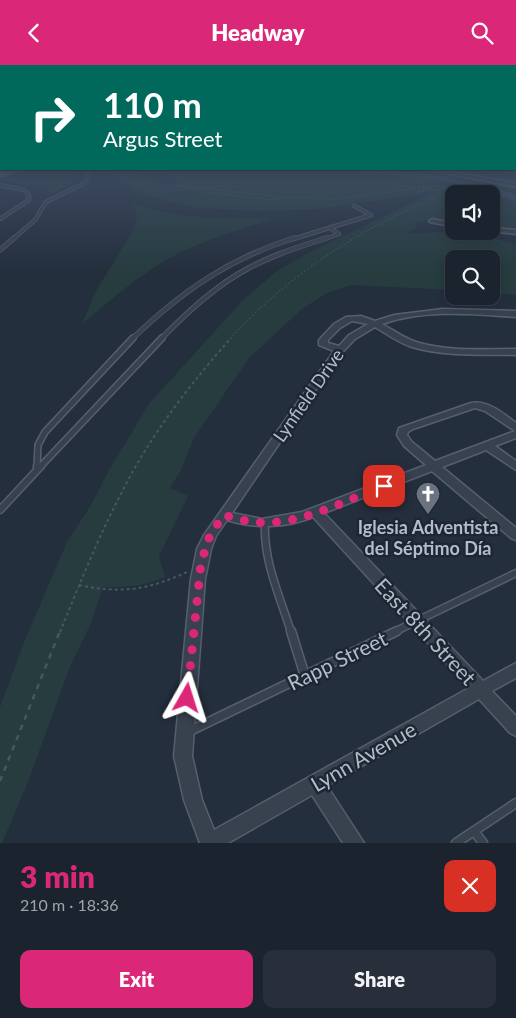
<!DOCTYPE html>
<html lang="en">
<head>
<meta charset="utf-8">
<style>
  :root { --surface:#1b232e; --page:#282f3a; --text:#f1f3f6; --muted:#a0a4aa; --line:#39404a; --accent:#db2777 }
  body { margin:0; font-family:Lato,sans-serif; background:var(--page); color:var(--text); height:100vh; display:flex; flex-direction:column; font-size:19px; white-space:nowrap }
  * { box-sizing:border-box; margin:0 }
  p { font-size:16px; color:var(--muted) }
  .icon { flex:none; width:28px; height:28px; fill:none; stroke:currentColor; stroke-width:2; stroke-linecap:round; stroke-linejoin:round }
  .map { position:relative; height:778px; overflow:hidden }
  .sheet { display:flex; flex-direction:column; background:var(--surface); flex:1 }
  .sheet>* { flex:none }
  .banner { position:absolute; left:0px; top:0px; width:516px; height:105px; box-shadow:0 2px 12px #0003,0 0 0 1px var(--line); background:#00695c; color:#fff; overflow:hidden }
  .controls { position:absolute; left:445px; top:120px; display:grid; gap:10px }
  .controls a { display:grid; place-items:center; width:55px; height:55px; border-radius:10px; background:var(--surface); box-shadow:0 2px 12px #0003,0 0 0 1px var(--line); font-size:25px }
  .pin { position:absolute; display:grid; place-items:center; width:42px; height:42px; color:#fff; margin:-21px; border-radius:10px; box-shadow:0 2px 8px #0006 }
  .me { position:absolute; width:55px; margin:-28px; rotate:6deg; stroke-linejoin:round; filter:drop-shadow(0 0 4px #0008) }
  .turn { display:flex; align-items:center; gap:18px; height:105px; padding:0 20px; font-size:22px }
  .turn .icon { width:65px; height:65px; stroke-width:2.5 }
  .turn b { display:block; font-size:35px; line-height:42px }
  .round { display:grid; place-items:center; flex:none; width:52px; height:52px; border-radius:10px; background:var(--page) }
  .overview { display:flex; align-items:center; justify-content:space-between; height:85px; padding:0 20px }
  h1 { font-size:30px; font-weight:800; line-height:38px; color:var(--accent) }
  .button { display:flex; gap:10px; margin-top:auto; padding:10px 20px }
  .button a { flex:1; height:58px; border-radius:10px; background:var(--accent); color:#fff; font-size:20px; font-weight:800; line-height:58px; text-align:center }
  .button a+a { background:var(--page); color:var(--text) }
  header { display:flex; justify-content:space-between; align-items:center; height:65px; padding:0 20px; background:var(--accent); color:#fff; font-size:22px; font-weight:800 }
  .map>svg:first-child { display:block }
</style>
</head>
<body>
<header><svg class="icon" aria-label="back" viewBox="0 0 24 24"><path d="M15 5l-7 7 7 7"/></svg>Headway<svg class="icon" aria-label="search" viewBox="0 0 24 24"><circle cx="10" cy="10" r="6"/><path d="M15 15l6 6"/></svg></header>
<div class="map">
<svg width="516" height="778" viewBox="0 0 516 778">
  <rect width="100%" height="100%" fill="#242f3e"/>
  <path fill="#263c3f" d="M515 96 516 119 493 116 488 117 516 122V166L491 163V129H454V154L438 153 415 158 416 164 404 169 442 167 477 175H500L516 180V230L491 228V194H454V225L351 220 327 228 302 244 249 293 194 373 181 405 170 423 188 431 159 491 165 512C144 521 126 523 103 522L91 558 69 604 28 717 2 778H0V642L25 575 67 477 91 440 108 407 149 339 242 236 277 206 308 188 434 127 320 144 262 146 197 143 143 129 104 104H131L163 122 181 118 157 104H330L438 114 456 118 465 115 428 108 376 104H417L471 114 476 112 463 109 470 104H515Z
    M38 104H78L72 118 50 129 48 123 38 120 25 121 0 115 1 113Z
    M134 139C180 155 228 154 277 153 246 162 215 172 185 185 147 203 114 232 82 259L96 226 133 166 137 153Z"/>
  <path fill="#394c67" d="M330 104H376L434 109 516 129V136L442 115Z"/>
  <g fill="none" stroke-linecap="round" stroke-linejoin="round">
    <defs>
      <path id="service-far4" d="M0 120 24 125 29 130V135L0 154
        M12 175 35 155 46 137 85 118 88 108 85 104
        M290 175 371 150 354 141
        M322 175 339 169 330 163"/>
      <path id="service-far3" d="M0 185 14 173
        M132 274C181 227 228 194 294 173
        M161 274C186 248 215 221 247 204 272 190 299 182 326 173"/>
      <path id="service-far2" d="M37 402 38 380 45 367 133 273
        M40 402 162 273"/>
      <path id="service-far1" d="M37 404V401
        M0 445 41 401
        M265 458C263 495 280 532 291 567
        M394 567 516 508"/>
      <path id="service" d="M291 566 305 611
        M188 667 397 566
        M474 766 483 778
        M456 778 516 738"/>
      <path id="minor" d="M424 104H435L516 118V122Z
        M432 154 454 158V162L430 157 429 156Z
        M491 163 516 165V169L489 166H491Z
        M443 244 516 246V252C471 249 425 244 382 259 393 265 404 273 416 277 448 287 484 284 516 284V290C482 289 446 292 412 282 399 278 387 269 375 262L355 274 338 292 232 448 262 454 302 447 426 400 404 381 397 370 399 363 471 338C488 335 504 349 516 358V373L495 381 516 396V405L486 385 442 402 516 463V475L511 473 432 406 324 448 483 616 516 598V613L492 626 516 651V671L510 668 479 634 327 721 364 778H343L312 730 228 778H200L184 735 174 691 191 514 197 484 204 470 334 286 319 280V275L334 259 346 252 361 251 375 256 394 250ZM352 256 368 259 349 270 339 281 328 278V275L340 263ZM475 343 485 346 515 366 435 396 412 377 407 370 408 367 413 364ZM313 452 469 623 214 765 202 735 192 691 205 514 211 484 216 471 227 455C255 464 286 463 313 452Z"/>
      <path id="trunk" d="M12 104H26L0 113V107Z"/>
    </defs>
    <use href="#service-far4" stroke="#565f6c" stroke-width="4.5"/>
    <use href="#service-far3" stroke="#565f6c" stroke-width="5.5"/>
    <use href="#service-far2" stroke="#565f6c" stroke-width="8"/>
    <use href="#service-far1" stroke="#565f6c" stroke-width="9"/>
    <use href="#service" stroke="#565f6c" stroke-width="11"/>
    <use href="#minor" stroke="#565f6c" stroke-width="3"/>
    <use href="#trunk" stroke="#434c59" stroke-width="2"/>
    <path stroke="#44595c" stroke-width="1" stroke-dasharray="2 2" stroke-linecap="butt" d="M501 109 516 106
      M177 120 279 132 275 135 203 127Z
      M279 132 335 134 428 122 431 123 415 127 460 122
      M230 274C276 223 330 184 391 153 414 141 438 132 461 121"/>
    <path stroke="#44595c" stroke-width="2" stroke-dasharray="3 3" stroke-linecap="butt" d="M79 520C121 529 148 525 187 507
      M60 567C80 518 100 468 125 421 153 367 191 318 231 273"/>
    <path stroke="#44595c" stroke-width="2.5" stroke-dasharray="5.5 5.5" stroke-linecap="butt" d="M0 716 60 566"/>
    <use href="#service-far4" stroke="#38414e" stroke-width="3"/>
    <use href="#service-far3" stroke="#38414e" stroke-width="4"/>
    <use href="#service-far2" stroke="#38414e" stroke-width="5"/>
    <use href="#service-far1" stroke="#38414e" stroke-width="6"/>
    <use href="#service" stroke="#38414e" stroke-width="8"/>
    <use href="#minor" fill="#38414e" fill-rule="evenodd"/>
    <use href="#trunk" fill="#656462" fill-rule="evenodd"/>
    <path stroke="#44595c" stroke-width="1" stroke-dasharray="2 2" stroke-linecap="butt" d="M461 121 489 112"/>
  </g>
  <linearGradient id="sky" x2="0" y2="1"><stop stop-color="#141a22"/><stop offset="0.47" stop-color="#3f4d63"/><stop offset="1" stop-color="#3f4d63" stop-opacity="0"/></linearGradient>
  <rect width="516" height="205" fill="url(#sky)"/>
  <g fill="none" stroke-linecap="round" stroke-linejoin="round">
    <path stroke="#db2777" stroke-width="9" stroke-dasharray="0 16.2" d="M187 633 201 498 210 470 224 450C234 453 244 456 254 457 298 462 344 436 384 421"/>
  </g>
  <defs>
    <symbol id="church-pin" viewBox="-11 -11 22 30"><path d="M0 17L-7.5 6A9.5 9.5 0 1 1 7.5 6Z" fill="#6b7280" stroke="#1d2633"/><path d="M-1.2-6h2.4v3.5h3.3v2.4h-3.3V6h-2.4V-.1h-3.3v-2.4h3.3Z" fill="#fff"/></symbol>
  </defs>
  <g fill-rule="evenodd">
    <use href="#church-pin" x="414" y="415" width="28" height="38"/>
  </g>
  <g text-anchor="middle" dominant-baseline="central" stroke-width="5" stroke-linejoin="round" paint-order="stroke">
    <g font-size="18" fill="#b4bcc9" stroke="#1d2633">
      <text transform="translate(308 330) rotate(-55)">Lynfield Drive</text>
    </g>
    <g font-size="18" font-weight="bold" fill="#b4bcc9" stroke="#1d2633">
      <text x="428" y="462">Iglesia Adventista<tspan x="428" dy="21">del Séptimo Día</tspan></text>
    </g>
    <g font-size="21" fill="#b4bcc9" stroke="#1d2633">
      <text transform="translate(426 566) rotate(47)">East 8th Street</text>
      <text transform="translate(337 595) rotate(-26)">Rapp Street</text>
      <text transform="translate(363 691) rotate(-30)">Lynn Avenue</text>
    </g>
  </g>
</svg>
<div class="controls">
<a><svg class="icon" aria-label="sound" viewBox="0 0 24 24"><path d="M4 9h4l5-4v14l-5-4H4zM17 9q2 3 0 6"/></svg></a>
<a><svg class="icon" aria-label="search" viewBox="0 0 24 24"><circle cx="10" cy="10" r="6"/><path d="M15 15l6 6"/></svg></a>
</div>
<div class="pin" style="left:384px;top:421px;background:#d93025"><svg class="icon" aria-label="arrive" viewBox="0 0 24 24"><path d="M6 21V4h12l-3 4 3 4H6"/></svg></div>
<svg class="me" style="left:187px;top:633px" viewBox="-20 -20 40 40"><path d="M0-17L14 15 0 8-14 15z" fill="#db2777" stroke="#fff" stroke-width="4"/></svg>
<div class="banner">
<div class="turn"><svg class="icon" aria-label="right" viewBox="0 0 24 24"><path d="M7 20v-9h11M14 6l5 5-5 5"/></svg><div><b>110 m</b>Argus Street</div></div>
</div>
</div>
<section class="sheet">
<div class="overview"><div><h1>3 min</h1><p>210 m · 18:36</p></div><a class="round" style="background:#d93025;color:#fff"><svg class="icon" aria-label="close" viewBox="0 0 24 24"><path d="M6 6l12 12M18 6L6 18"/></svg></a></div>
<div class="button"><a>Exit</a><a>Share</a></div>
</section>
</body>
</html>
